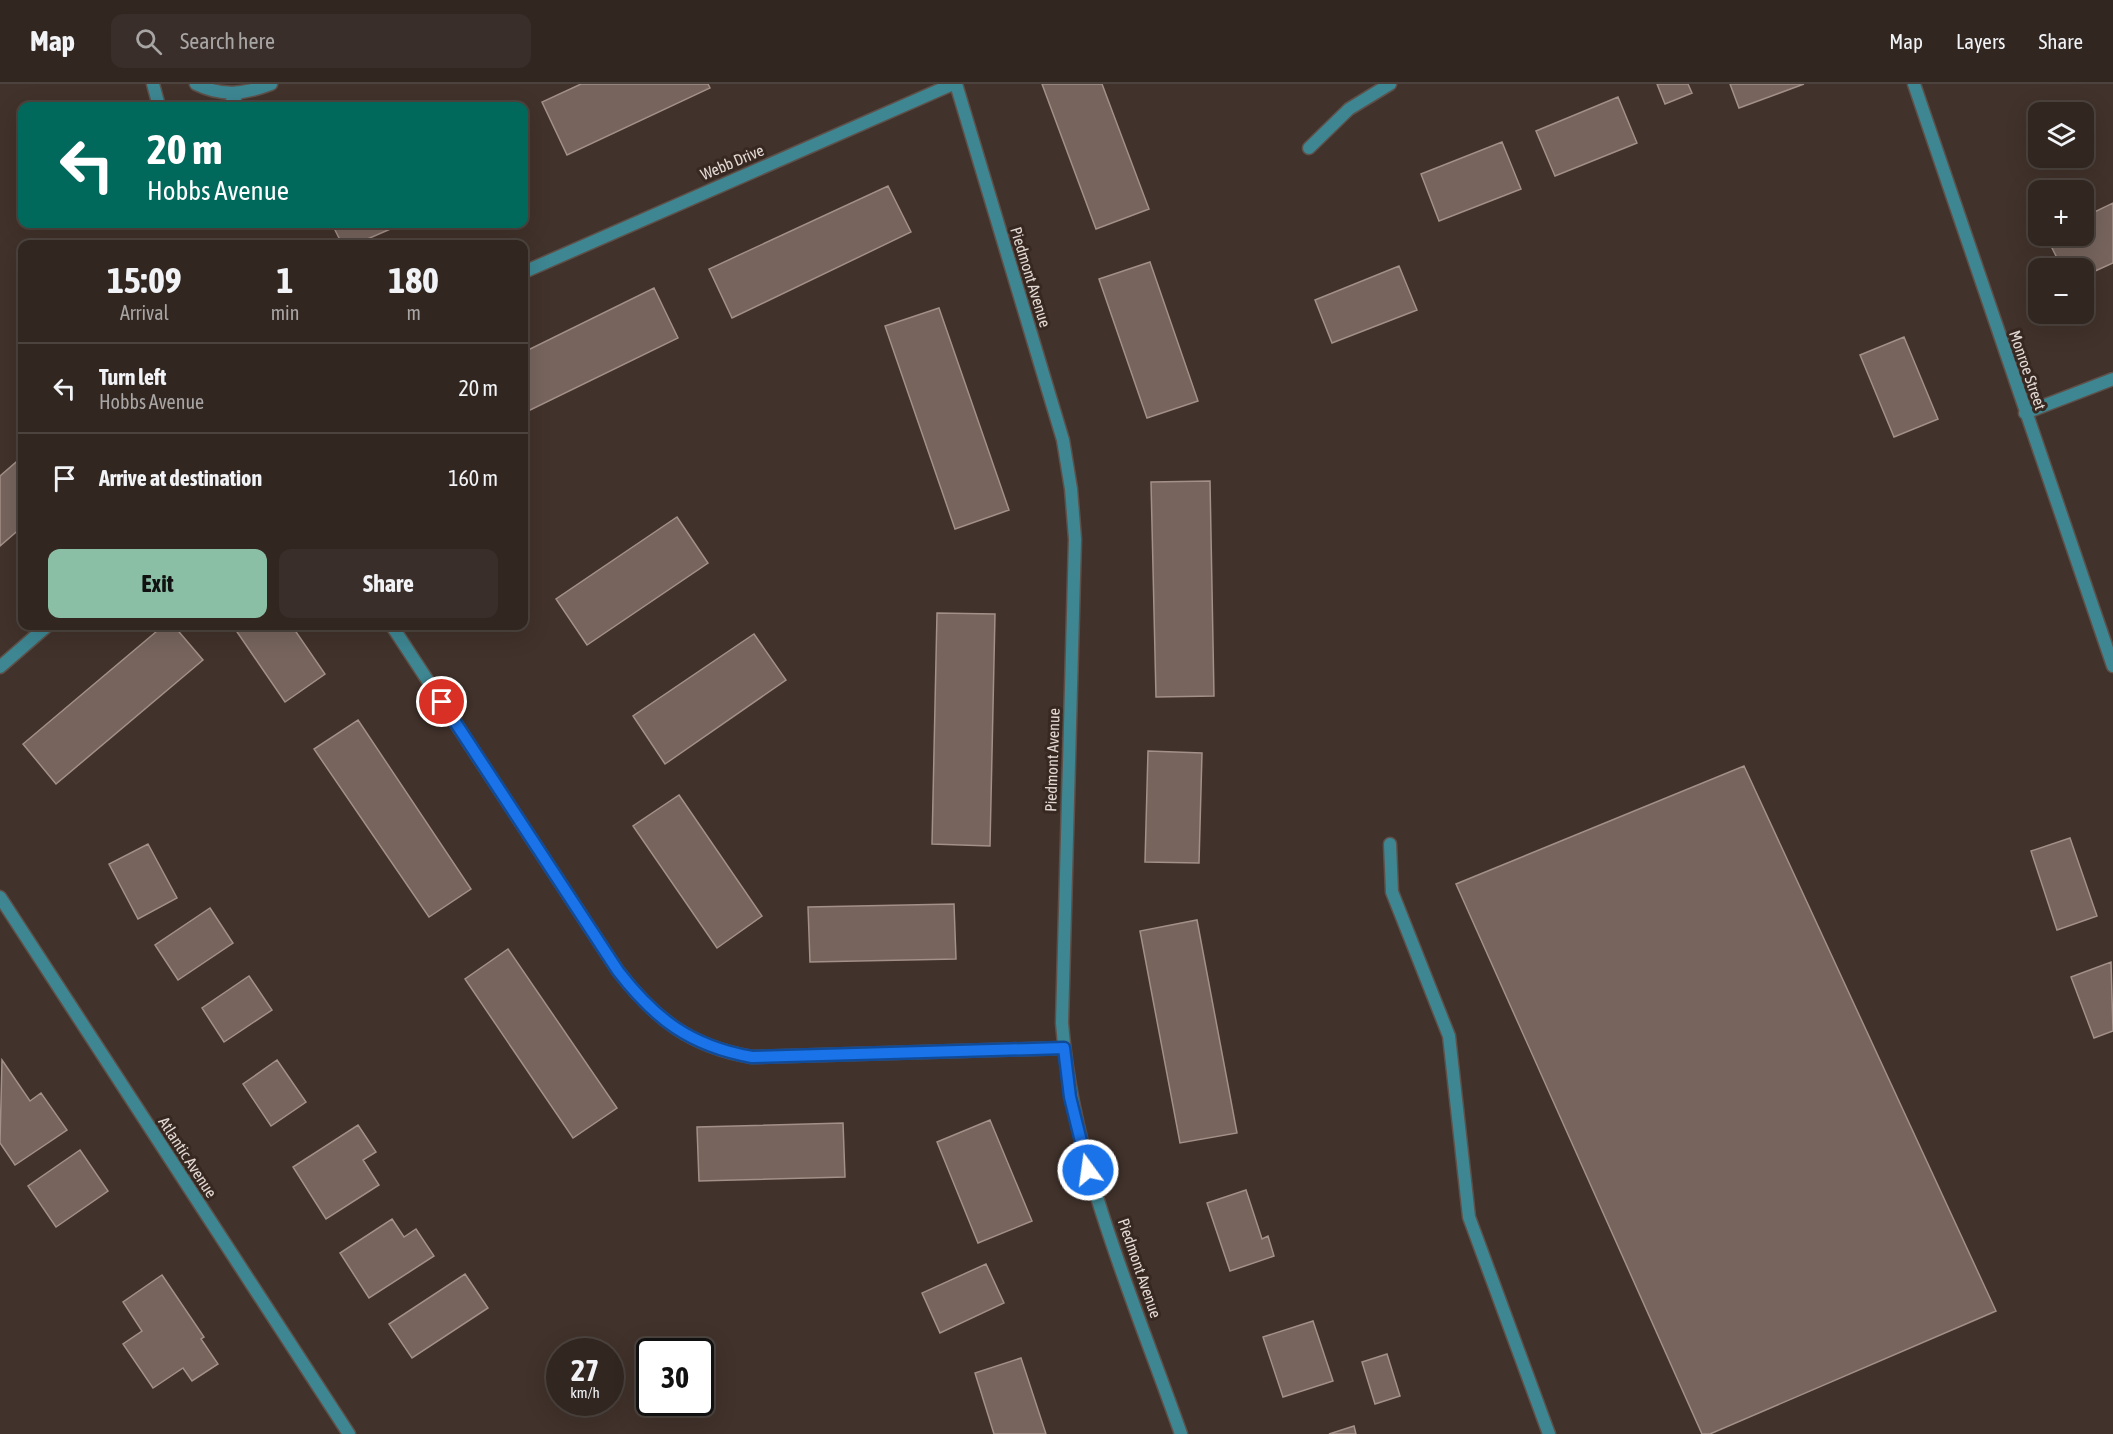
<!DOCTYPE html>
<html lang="en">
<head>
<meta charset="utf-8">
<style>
  :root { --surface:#312620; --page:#392e29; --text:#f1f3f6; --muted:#a8a5a5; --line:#4c433e; --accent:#8abfa5 }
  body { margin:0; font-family:"Asap Condensed",sans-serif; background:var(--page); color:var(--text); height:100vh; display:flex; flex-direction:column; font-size:22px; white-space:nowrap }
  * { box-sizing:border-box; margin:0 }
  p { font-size:20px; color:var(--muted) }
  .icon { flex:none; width:33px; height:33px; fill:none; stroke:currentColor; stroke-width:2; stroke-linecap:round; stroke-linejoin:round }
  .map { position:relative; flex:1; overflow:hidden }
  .drawer { position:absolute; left:18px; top:156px; width:510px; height:390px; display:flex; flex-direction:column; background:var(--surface); border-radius:12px; box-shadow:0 6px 24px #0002,0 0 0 2px var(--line) }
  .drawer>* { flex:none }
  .banner { position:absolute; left:18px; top:18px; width:510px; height:126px; border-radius:12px; box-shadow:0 6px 24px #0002,0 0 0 2px var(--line); background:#00695c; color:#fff; overflow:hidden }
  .fabs { position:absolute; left:2028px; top:18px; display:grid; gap:12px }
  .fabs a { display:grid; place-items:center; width:66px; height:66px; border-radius:12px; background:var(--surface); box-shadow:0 6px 24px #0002,0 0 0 2px var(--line); font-size:30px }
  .speed { position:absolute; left:546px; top:1254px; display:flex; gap:12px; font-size:30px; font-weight:700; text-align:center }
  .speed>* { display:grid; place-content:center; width:78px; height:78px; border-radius:50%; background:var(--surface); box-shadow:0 6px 24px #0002,0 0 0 2px var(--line); line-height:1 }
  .speed small { font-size:15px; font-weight:400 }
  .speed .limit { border:3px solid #111; border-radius:9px; background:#fff; color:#111 }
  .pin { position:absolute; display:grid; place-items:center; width:51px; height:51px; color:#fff; margin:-26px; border:3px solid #fff; border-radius:50%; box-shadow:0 2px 6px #0007 }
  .me { position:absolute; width:66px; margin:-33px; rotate:346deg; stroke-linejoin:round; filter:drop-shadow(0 0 4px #0008) }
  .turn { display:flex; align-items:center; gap:21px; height:126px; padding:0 30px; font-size:27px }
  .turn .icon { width:78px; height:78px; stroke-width:2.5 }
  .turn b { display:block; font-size:42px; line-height:51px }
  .eta { display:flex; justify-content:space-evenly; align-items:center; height:102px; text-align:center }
  .eta b { font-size:36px; font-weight:700; line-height:42px }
  .cta { display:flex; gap:12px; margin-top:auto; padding:12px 30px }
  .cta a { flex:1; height:69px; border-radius:12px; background:var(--accent); color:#111; font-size:24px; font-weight:700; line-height:69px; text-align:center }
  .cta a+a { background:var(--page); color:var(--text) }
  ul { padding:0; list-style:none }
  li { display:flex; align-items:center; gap:18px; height:90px; padding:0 30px; border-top:2px solid var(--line) }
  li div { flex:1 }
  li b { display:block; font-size:22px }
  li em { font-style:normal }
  header { display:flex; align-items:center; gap:36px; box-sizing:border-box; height:84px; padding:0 30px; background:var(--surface); border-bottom:2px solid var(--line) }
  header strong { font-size:28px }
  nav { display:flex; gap:33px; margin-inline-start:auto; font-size:21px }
  .search { width:420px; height:54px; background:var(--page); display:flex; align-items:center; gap:15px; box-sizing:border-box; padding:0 21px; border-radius:12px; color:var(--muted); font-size:22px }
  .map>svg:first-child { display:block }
</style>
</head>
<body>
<header>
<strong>Map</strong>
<div class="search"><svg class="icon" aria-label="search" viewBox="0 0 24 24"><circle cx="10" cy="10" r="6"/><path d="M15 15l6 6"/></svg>Search here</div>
<nav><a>Map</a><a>Layers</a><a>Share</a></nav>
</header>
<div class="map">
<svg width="2113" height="1350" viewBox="0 0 2113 1350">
  <rect width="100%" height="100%" fill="#41322b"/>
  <path fill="#76645d" stroke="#a39088" stroke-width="1.5" d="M581 0H708L710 4 567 71 542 18Z
    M1042 0H1102L1149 125 1096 145Z
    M1657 0H1688L1692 9 1665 20Z
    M1730 0H1804L1739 24Z
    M1618 13 1637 59 1555 92 1536 47Z
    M1502 58 1521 105 1439 137 1421 90Z
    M888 102 911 148 732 234 709 185Z
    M2113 119V179L2084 192V184H2062L2046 152H2084V133Z
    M332 140H402L356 160H342Z
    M1150 178 1198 317 1147 334 1099 195Z
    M1399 182 1417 226 1332 259 1315 216Z
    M654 204 678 254 524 329V268Z
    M939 224 1009 426 955 445 885 242Z
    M1904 253 1938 335 1894 353 1860 271Z
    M22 373V443L0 462V392Z
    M1210 397 1214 612 1156 613 1151 398Z
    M677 433 708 479 587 561 556 515Z
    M937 529 995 530 990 762 932 760Z
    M163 542H174L203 576 56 700 23 660Z
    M233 542H292L325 590 285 618Z
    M754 550 786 596 665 680 633 632Z
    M358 636 471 805 429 833 314 665Z
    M1148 667 1202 669 1199 779 1145 778Z
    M1744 682 1996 1227 1710 1350H1702L1456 800Z
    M679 711 762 832 717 864 633 742Z
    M2070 754 2097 832 2057 846 2031 767Z
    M148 760 177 814 138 835 109 780Z
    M954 820 956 875 810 878 808 823Z
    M210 824 233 859 178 896 155 861Z
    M1197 836 1237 1049 1180 1059 1140 847Z
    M508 865 617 1024 573 1054 465 895Z
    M2111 878 2113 947 2094 954 2071 893Z
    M249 892 272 926 224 958 202 924Z
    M2 976 30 1017 41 1009 67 1046 15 1081 0 1059Z
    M277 976 306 1018 271 1042 243 1000Z
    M990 1036 1032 1137 978 1159 937 1058Z
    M843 1039 845 1093 699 1097 697 1043Z
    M358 1041 376 1068 363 1076 379 1101 326 1135 293 1083Z
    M80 1066 108 1107 56 1143 28 1102Z
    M1246 1106 1262 1155 1268 1152 1274 1172 1230 1187 1207 1119Z
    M392 1135 404 1153 416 1145 434 1172 369 1214 340 1169Z
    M986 1180 1004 1219 940 1249 922 1209Z
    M465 1190 488 1224 412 1274 389 1240Z
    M162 1191 204 1253 201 1255 218 1280 192 1297 183 1284 153 1304 123 1260 142 1247 123 1218Z
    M1313 1237 1333 1297 1283 1313 1263 1253Z
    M1387 1270 1400 1312 1375 1320 1362 1278Z
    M1021 1274 1046 1350H994L975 1289Z
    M1354 1342 1356 1350H1329Z"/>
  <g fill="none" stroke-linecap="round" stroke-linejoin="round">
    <defs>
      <path id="lane" d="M1390 760 1392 808 1449 952 1469 1133 1549 1350"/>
      <path id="street" d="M153 0 159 22
        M196 0C222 13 245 10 271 0
        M956 0 1063 356 1071 405 1075 455 1062 939C1073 1082 1134 1216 1181 1350
        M1914 0 2113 582
        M229 22 238 9
        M1309 64 1349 25 1390 0
        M524 188 953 0
        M2025 329 2113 295
        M392 542 618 887C655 935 691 963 752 973L1064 964
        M0 583 47 542
        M0 813 349 1350"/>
    </defs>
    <use href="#lane" stroke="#5e5049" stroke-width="15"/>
    <use href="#street" stroke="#5e5049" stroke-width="15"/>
    <use href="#lane" stroke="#3d8692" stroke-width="12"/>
    <use href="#street" stroke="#3d8692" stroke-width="12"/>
  </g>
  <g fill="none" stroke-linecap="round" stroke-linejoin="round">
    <defs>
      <path id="route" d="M442 618 618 887C655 935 690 962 752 973L1064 964 1070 1013 1088 1086"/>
    </defs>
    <use href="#route" stroke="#114b97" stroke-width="15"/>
    <use href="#route" stroke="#1a73e8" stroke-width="10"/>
  </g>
  <g text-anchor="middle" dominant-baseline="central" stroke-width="6" stroke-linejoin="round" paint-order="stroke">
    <g font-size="16" fill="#e3d9d4" stroke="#372821">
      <text transform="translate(732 78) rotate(-23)">Webb Drive</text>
      <text transform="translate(1031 193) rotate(73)">Piedmont Avenue</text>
      <text transform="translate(2028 286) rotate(71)">Monroe Street</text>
      <text transform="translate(1052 676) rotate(-88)">Piedmont Avenue</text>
      <text transform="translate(188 1073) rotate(57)">Atlantic Avenue</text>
      <text transform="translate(1140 1184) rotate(71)">Piedmont Avenue</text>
    </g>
  </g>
</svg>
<div class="fabs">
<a><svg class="icon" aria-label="layers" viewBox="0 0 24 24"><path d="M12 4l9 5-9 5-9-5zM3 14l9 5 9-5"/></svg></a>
<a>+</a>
<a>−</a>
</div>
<div class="speed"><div>27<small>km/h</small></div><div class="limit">30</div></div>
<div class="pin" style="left:442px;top:618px;background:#d93025"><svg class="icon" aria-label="arrive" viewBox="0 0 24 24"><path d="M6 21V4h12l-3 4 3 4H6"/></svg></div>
<svg class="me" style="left:1088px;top:1086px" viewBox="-20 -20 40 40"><circle r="17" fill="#1a73e8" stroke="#fff" stroke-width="3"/><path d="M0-11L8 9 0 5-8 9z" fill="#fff"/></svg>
<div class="banner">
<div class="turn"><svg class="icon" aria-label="left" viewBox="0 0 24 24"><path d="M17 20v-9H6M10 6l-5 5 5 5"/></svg><div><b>20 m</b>Hobbs Avenue</div></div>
</div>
<section class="drawer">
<div class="eta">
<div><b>15:09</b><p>Arrival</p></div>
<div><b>1</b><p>min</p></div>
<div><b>180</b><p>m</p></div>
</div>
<ul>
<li><svg class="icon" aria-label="left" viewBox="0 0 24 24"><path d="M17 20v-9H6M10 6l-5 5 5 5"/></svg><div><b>Turn left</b><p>Hobbs Avenue</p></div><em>20 m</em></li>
<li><svg class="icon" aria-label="arrive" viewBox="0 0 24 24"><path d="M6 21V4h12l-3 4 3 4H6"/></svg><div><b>Arrive at destination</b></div><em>160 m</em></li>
</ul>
<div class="cta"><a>Exit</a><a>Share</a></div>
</section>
</div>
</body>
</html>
